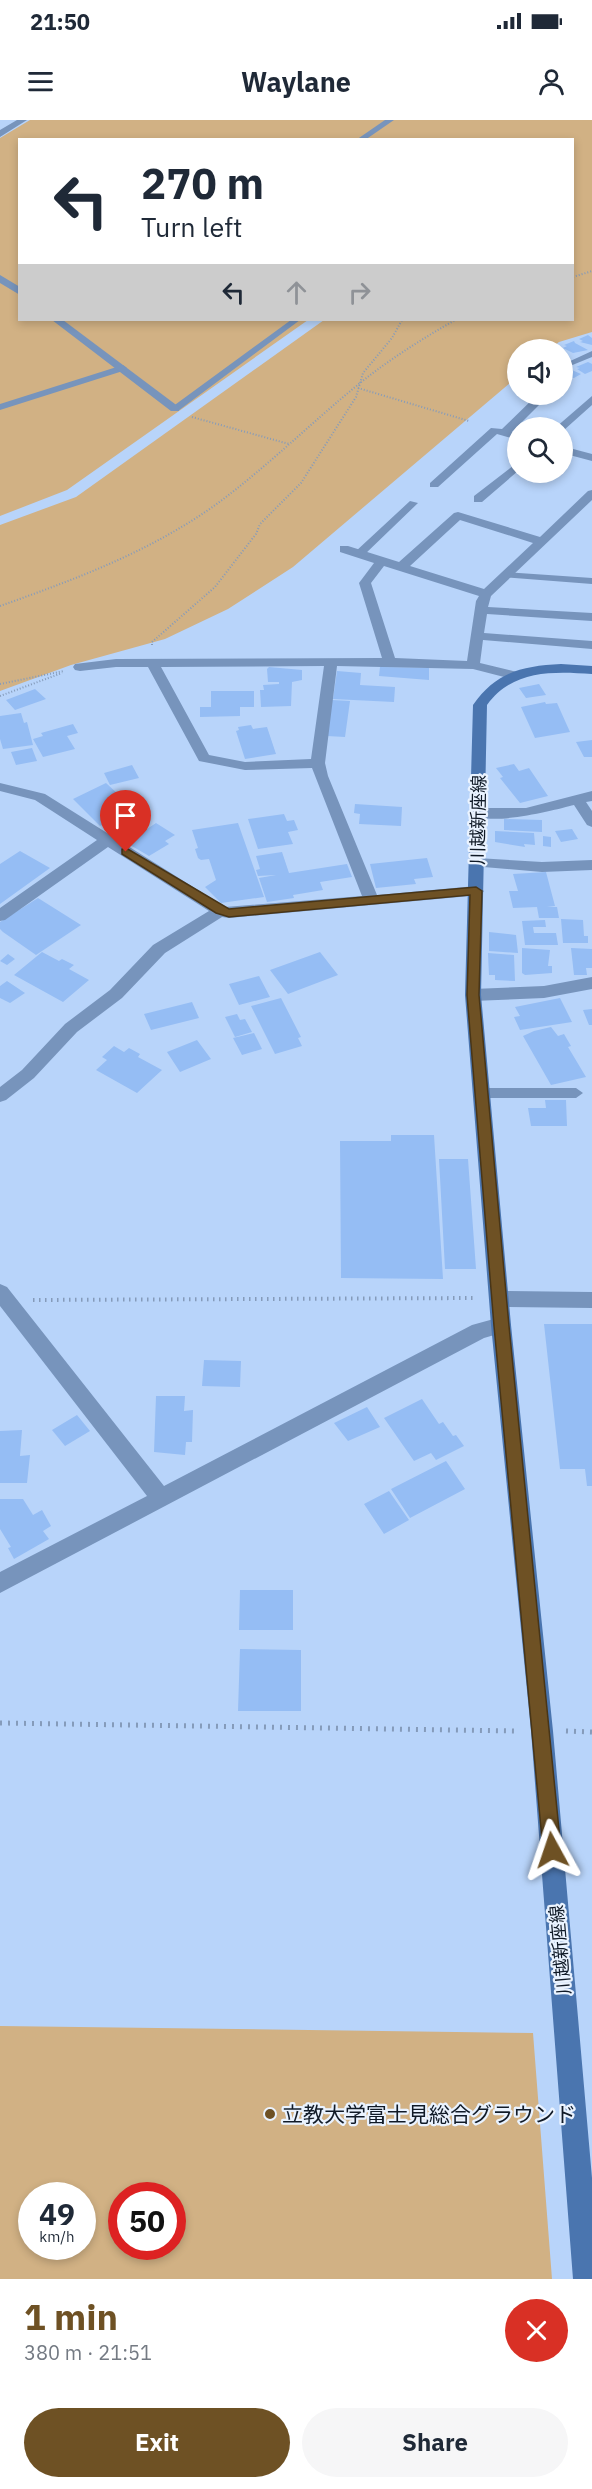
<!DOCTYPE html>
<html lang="en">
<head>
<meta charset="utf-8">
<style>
  :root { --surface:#fff; --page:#f6f6f7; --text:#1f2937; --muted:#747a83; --accent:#6e5124 }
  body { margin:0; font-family:"IBM Plex Sans","Noto Sans JP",sans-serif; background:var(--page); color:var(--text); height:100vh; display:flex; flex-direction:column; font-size:22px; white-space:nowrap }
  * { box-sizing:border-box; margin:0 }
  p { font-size:20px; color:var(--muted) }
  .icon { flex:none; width:33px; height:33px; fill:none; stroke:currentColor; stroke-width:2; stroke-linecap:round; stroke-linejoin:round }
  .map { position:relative; height:2159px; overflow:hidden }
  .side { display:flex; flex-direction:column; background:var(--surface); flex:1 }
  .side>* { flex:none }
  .guide { position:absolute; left:18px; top:18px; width:556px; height:183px; border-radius:0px; box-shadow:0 3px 9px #0003; background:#fff; color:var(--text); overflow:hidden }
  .controls { position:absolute; left:507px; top:219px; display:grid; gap:12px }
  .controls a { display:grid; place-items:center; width:66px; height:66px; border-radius:50%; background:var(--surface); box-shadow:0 3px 9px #0003; font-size:30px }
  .speed { position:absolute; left:18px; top:2062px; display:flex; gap:12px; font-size:30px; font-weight:700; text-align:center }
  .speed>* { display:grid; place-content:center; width:78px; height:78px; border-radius:50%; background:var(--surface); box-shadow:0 3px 9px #0003; line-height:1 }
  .speed small { font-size:15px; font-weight:400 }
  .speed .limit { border:9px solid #d22; background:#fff; color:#111 }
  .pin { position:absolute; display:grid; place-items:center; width:51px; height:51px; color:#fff; margin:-62px -26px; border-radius:50% 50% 50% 0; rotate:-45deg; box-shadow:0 0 6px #0007 }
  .pin .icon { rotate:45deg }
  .me { position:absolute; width:66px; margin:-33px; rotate:355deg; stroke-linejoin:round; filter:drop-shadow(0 0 4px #0008) }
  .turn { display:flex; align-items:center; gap:21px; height:126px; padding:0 24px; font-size:27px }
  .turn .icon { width:78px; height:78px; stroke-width:2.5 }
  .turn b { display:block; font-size:42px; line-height:51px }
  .lanes { display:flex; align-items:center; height:57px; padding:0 24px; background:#0003; justify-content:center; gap:30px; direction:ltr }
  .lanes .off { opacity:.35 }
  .round { display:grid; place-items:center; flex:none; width:63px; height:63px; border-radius:32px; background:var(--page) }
  .summary { display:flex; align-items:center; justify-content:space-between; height:102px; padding:0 24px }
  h1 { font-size:36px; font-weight:700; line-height:45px; color:var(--accent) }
  .action { display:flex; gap:12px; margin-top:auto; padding:12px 24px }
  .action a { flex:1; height:69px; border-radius:36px; background:var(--accent); color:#fff; font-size:24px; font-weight:700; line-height:69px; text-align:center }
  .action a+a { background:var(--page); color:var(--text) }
  .status { display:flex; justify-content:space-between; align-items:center; height:42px; padding:0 30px; background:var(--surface); direction:ltr }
  .status svg { height:16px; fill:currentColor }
  header { display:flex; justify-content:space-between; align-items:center; height:78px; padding:0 24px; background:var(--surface); font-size:27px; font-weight:700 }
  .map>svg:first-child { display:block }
</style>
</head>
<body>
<div class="status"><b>21:50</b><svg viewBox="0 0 49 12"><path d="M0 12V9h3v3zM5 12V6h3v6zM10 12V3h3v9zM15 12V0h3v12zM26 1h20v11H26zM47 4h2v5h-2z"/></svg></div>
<header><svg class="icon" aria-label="menu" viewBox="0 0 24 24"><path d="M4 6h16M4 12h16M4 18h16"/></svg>Waylane<svg class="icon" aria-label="person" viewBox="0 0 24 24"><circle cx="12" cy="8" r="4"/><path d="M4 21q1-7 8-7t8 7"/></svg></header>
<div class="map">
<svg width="592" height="2159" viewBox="0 0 592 2159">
  <rect width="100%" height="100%" fill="#b8d4fa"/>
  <path fill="#d1b184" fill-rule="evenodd" d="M30 0H592V212L559 222 550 229 518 230 517 257 293 447 228 489 165 519 71 545 0 571V405L76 377 324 200H573V20H20V200H308L67 370 0 396V18Z
    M0 1906 533 1913 552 2159H0ZM32 2076H82V2127H32ZM122 2076H172V2127H122Z"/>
  <path fill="#95bdf4" d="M588 215 592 218V225L580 222 583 221 579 219Z
    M574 221 575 223 588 230 573 233 563 228 567 226 564 225Z
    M588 242 592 244V251L585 254 577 249 580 248 576 247Z
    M565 247 581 254 574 258 562 256V248Z
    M269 547 302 550V560L292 562 291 586 261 587 260 570H264L263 565 279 564V562H268L267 549Z
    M380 547 429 548V560L379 556Z
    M337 551 361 553 360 565 395 567 394 582 333 579Z
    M539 564 546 575 526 578 519 568Z
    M35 569 46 579 15 590 6 580Z
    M211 571H254V587H240V596L200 597V587H211Z
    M332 580 350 581 345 617 327 616Z
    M545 582 546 584 557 583 570 612 535 618 521 587Z
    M21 593 24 603 27 602 33 625 3 629 0 619V596Z
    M73 604 78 613 67 616 75 629 43 637 33 619 43 616 41 613Z
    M251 605 253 609 267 607 276 634 245 639 236 611 239 610 238 607Z
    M592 620V637H584L576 622Z
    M32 628 37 641 16 645 11 632Z
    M514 644 519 651 529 648 548 676 520 683 500 658 503 657 496 648Z
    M132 645 139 658 110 665 104 653Z
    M106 663 119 675 115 679 129 693 100 706 73 679Z
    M355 684 402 687 401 706 359 704 360 694 354 693Z
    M284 694 287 701 294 700 298 710 288 712 293 724 258 729 248 699Z
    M504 699 542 700V712L504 710Z
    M156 703 175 715 165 721 169 724 149 736 118 718 140 704 147 709Z
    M238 703 264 777 221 783 205 767 216 760 209 739 201 740 198 738 195 729 198 728 192 710Z
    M572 709 578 719 561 722 555 711Z
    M495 711 534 713 535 725 524 724 525 727 495 722Z
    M543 716 551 717V727L543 726Z
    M20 731 50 748 0 784V744Z
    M282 732 289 753 347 744 352 757 320 762 323 770 293 775 294 778 267 782 259 758 276 755 258 756 256 750 260 749 256 736Z
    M427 738 433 757 414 759 416 764 376 768 370 744Z
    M546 752 555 786 547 787H557L559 798H539L537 787 513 788 509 771H518L513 754Z
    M38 778 81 805 36 835 3 812 0 809V802Z
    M561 799 583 800 584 816H588V823H563Z
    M545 800 546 807H533L534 813H556L558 825H525L522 801Z
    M489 812 516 815 518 833 489 831Z
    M522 828 550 830 548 846H552V853L525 855 522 853Z
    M571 828 592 829V848H586L587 855H574Z
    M42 832 59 841 62 839 74 845 69 849 89 860 63 882 14 855Z
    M320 832 338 855 288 874 270 850Z
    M488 833 514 835 515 861 495 860V855H489Z
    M8 834 15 839 7 845 0 841Z
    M259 856 270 877 239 885 229 864Z
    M7 861 25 873 10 883 0 878V866Z
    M281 878 301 917 298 918 302 926 275 934 251 886Z
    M560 878 572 902 520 910 514 897 520 896 515 887Z
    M192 882 199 898 151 910 144 894Z
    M592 889V905H589L583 890Z
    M237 894 240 900 245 899 252 912 235 917 225 897Z
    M551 907 558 916 564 914 571 926 568 927 586 957 551 965 523 916 534 911Z
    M254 913 262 929 242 935 233 918Z
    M197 920 211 939 180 952 167 932Z
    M114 926 124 932 129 928 140 934 138 937 162 950 137 973 96 950 107 940 102 937Z
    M545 980H566L567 1006H531L528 988H546Z
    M391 1015H434L443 1159 341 1158 340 1021H391Z
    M439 1039H468L476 1149H445Z
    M544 1204H592V1366H587L585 1349H560Z
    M204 1240 241 1241 240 1267 202 1266Z
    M156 1276H185L184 1291 193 1290 192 1322H186L185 1335 154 1332Z
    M422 1279 439 1304 443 1302 453 1316 456 1315 464 1326 436 1340 431 1333 414 1341 384 1298Z
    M367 1287 380 1307 348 1321 334 1303Z
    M77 1295 90 1311 65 1326 52 1310Z
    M22 1310 20 1336 30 1335 27 1363H0V1311Z
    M446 1341 465 1369 410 1398 391 1369Z
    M389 1371 409 1400 384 1414 364 1384Z
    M0 1379H23L33 1395 42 1390 51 1406 43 1411 49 1419 14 1439 8 1428 11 1427 0 1409Z
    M240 1470H293V1510H239Z
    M240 1529 301 1530V1591H238Z"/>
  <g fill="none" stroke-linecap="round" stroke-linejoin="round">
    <path stroke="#859bba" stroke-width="2" stroke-dasharray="1 2" stroke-linecap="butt" d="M573 157 592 151
      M358 268 469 301
      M192 297 289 324
      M0 486C76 459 152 431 218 383 268 346 312 302 360 263 390 239 422 219 455 200
      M152 525V522L215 467 256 414 260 404 301 363 356 277 363 253 392 218 402 200
      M0 564 64 551
      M0 576 62 553"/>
    <path stroke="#859bba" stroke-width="4" stroke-dasharray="1.5 4.5" stroke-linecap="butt" d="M33 1180 476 1178"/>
    <path stroke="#859bba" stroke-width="5" stroke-dasharray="2 6" stroke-linecap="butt" d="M0 1603 519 1611
      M566 1611 592 1612"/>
    <path fill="#7794bc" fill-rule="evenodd" d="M385 0H394L365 20H356Z
      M291 200H300L178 291H172V287Z
      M592 231V237L570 246 566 243Z
      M123 245 127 248 126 250 0 290V284Z
      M410 381 418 383 363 436H355V432Z
      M506 452 592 458V464L502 457V453Z
      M481 968H576L583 973 576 978H481L474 973Z"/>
    <path fill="#7794bc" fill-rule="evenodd" d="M17 0H27L0 17V10Z
      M0 155 20 167V175L0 163Z
      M52 200H63L179 287V291H171Z
      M538 274H550L512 312 518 313V320L497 314 438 367H430V363L491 308 502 309Z
      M592 276V285L564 310 562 308H555Z
      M562 326 592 334V341L562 333Z
      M518 342V351L482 382H474V376Z
      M592 370V380L491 476 488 487 592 493V501L487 494 484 513 592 521V529L483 520 480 543 517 552 519 555 512 559 473 549 337 546 325 643 328 656 377 775 476 766 484 771 481 775 229 798 222 797 165 833 122 878 77 912 34 958 6 980 0 982V967L22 950 65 904 110 870 153 825 209 791 108 727 5 800 0 801V788L97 720 35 680 0 671V663L45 674 225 787 362 776 312 648 245 650 199 641 148 547H116L80 551 75 550 73 547 75 544 116 539 382 538 359 463 374 443 340 432V426H348L399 442 454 393 458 392 540 417 588 371ZM460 400 533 423 484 469 410 446ZM384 446 479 476 476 481 467 541 395 538 371 463ZM324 546 311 639 245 642 209 635 161 547Z
      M592 671V681L586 682 592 691V707L587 705 574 685C555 690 485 708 472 693L479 688H526Z
      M477 738 542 742 592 740V750L542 752 472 746 469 743Z
      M592 857V869L544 878 473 881 467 879 465 875 467 871 473 869 544 866Z
      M0 1164 7 1167 164 1366 472 1205 501 1197 508 1199 511 1205 508 1211 484 1218 0 1473V1452L147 1376 0 1186Z
      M499 1171 592 1172V1188L499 1187 492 1184 490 1179 492 1174Z"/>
    <path fill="#4a75af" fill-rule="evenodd" d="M561 544 592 546V554C552 551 512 550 487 585L481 875 511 1205 553 1611 592 2058V2159H573L531 1611 491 1205 465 875 473 585C496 552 522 546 561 544Z"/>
  </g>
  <path fill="#6e5124" stroke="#483517" stroke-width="1.5" d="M126 728 229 789 476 767 482 771 479 875 509 1206 561 1730 558 1736 552 1739 545 1736 543 1730 494 1206 467 875 470 775 229 797 216 793 122 734V729Z"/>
  <circle fill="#6e5124" stroke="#eaf3ff" stroke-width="2" cx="270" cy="1994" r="6"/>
  <g text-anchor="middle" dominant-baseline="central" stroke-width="4.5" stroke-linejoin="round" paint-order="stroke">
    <g font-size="18" fill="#101a27" stroke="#eaf3ff">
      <text transform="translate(478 700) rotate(-89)">川越新座線</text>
      <text transform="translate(560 1830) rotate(-95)">川越新座線</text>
    </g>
    <g font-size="21" fill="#101a27" stroke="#eaf3ff" text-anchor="start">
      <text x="282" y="1994">立教大学富士見総合グラウンド</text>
    </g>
  </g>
</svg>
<div class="controls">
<a><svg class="icon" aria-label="sound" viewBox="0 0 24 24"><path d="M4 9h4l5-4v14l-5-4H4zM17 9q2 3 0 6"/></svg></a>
<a><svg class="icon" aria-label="search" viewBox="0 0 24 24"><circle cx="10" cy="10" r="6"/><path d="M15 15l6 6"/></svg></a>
</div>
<div class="speed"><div>49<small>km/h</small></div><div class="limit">50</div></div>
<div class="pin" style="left:126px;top:732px;background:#d93025"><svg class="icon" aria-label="arrive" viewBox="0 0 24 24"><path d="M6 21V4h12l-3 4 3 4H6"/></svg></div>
<svg class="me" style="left:552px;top:1730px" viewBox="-20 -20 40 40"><path d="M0-17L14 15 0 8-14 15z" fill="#6e5124" stroke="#fff" stroke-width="4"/></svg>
<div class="guide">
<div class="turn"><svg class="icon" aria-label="left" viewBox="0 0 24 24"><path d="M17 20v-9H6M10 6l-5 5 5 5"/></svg><div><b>270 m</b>Turn left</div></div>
<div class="lanes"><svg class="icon" aria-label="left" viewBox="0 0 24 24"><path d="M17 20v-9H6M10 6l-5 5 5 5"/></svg><svg class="icon off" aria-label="ahead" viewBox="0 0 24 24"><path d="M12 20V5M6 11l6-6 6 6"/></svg><svg class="icon off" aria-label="right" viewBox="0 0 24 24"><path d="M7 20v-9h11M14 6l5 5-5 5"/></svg></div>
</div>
</div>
<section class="side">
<div class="summary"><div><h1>1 min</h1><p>380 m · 21:51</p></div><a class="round" style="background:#d93025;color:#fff"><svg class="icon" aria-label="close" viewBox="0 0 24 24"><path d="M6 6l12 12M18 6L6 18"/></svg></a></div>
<div class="action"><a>Exit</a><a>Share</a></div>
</section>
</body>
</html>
